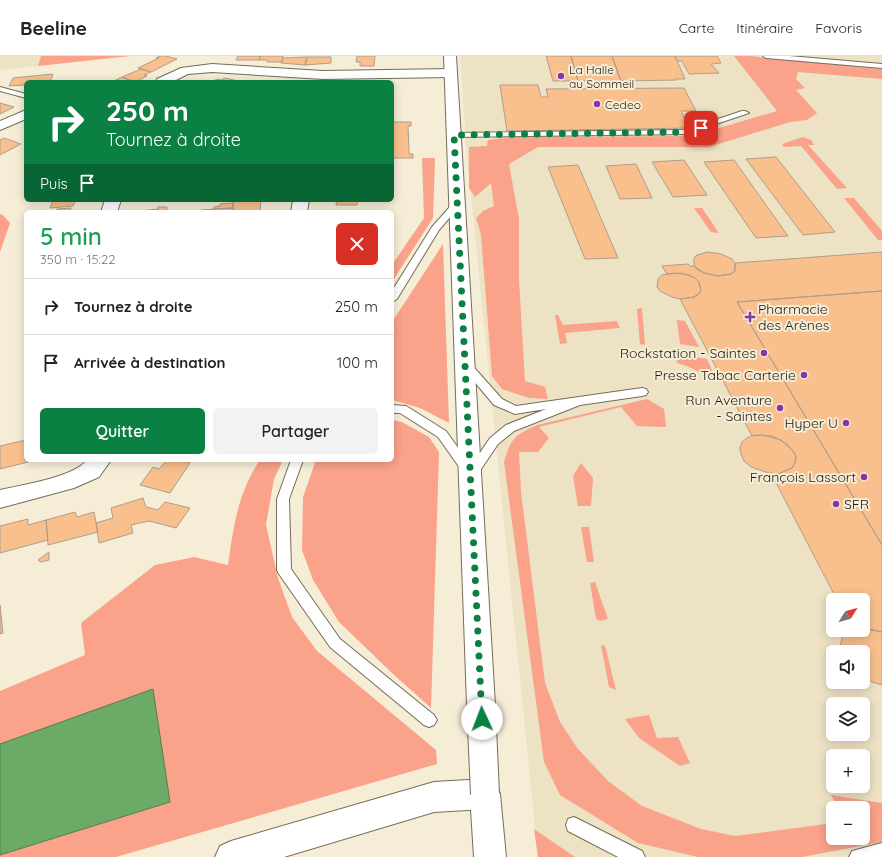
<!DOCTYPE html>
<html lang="fr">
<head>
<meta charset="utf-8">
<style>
  :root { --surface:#fff; --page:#f2f2f2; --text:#222; --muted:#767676; --line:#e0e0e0; --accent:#0b8043 }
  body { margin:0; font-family:Quicksand,sans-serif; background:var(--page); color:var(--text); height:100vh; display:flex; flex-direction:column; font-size:15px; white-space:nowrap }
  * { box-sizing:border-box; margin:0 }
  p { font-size:13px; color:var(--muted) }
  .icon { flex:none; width:22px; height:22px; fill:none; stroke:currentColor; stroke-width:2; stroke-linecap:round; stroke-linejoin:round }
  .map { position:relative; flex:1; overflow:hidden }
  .drawer { position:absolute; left:24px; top:154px; width:370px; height:252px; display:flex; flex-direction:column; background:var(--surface); border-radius:6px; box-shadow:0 2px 10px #0003 }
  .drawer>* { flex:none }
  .guide { position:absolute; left:24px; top:24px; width:370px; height:122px; border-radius:6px; box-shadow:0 2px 10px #0003; background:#0b8043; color:#fff; overflow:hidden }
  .needle { width:26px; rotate:53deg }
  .buttons { position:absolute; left:826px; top:537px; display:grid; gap:8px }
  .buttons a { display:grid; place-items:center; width:44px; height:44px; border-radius:6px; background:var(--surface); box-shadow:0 2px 10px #0003; font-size:20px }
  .pin { position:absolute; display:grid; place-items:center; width:34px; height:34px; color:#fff; margin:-17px; border-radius:8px; box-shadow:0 2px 6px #0006 }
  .me { position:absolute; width:44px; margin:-22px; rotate:358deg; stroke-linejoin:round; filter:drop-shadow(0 0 3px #0008) }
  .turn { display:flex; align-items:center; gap:14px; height:84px; padding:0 16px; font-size:18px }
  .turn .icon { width:52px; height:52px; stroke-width:2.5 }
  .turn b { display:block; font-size:28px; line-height:34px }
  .then { display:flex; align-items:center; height:38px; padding:0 16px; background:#0003; gap:8px; font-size:15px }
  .round { display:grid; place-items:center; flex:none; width:42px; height:42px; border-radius:6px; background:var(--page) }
  .headline { display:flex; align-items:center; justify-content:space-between; height:68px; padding:0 16px }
  h1 { font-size:24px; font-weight:600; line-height:30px; color:#1e9e55 }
  .cta { display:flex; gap:8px; margin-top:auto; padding:8px 16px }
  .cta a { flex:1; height:46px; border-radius:6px; background:var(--accent); color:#fff; font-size:16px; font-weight:600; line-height:46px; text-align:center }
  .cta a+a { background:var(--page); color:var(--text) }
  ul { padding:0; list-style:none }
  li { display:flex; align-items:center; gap:12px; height:56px; padding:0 16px; border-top:1px solid var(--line) }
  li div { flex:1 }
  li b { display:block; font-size:15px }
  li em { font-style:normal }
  header { display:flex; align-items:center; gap:24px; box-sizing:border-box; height:56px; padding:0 20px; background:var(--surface); border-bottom:1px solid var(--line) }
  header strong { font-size:19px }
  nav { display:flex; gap:22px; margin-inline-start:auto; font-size:14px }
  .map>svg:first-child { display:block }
</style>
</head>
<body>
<header>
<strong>Beeline</strong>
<nav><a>Carte</a><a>Itinéraire</a><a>Favoris</a></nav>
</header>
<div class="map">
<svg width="882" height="801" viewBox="0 0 882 801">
  <rect width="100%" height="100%" fill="#f6edd7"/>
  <path fill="#ede2c4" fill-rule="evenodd" d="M0 0H130L0 14Z
    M460 0H882V801H538L467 101ZM833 544H863V574H833ZM833 596H863V626H833ZM833 648H863V678H833ZM833 700H863V730H833ZM833 752H863V782H833Z"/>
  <path fill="#faa28a" d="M41 0H130L38 10Z
    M734 0H750L882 13V23L798 16 796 23 805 32 796 34 817 57 807 64 790 66 709 91H538L509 108 519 163V224L525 325 545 331 548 343 529 342 502 333 492 320 481 179 476 162 483 155 494 150 491 127 475 141 469 132V91L487 90 488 84 511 81 692 80 777 55Z
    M803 81 811 84 814 89H808L847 132 837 133 801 90 784 91 782 88Z
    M422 102H435L433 162 392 226V209L424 162Z
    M844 142H854L882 175V184H878Z
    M694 152H702L719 177 711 176Z
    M2 158 10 167 0 196V159Z
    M443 188 449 367 420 352 392 344V266Z
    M642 252 645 289 640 288 637 253Z
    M555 259H558L563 269 617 265 620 272 565 277 567 287 560 288Z
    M677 264 685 265 699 291 680 288Z
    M676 298 707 303 717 325 710 326C701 315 690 311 677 307Z
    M647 343 664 353 666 371 637 370 621 351 539 371 549 382 538 396H519L521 436 545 627 560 666 578 693 608 725 642 750 701 773 735 780 833 767V782H863V752H838L831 739 882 747V786L802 801H698L638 787 560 739 544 706 504 406C511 382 515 379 537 369Z
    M392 364 402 366 429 381 439 396 431 652 392 617 339 566 313 524 302 494 303 441 316 404H392Z
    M260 404H283L274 423 266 469 278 522 292 561 317 595 436 694 437 708 116 801H0V635L85 599 81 567 155 509 194 501 228 509C233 472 238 436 260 404Z
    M581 407 593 422 591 450H578L573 420Z
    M581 471H589L594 506H587Z
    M595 526 608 563 600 565 596 563 590 527Z
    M601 589 605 590 616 634 609 631Z
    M649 659 657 682 678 681 690 707 680 710 639 682 625 663Z
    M534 773 575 801H538Z"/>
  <path fill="#6baa67" stroke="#547f4e" d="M153 633 170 746 0 799V688Z"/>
  <path fill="#f9c08d" stroke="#af9d8d" d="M159 0H166L177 3 151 16 138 12 159 2H156Z
    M238 0H260L259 4H236Z
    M260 0H283L282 6H267V4H259Z
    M357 0H375L374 10H360V6H356Z
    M546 0H571L578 25H553Z
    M571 0H612L621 25H578Z
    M612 0H675L685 23H676L677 24 621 25Z
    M675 0H717L721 7 711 8 719 17 689 18 682 5H677Z
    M307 1H331V7L305 9Z
    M307 1 305 9 281 7 283 2Z
    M141 13 151 16 144 19 147 20 135 26 122 21Z
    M53 18 50 26H26L24 29 9 30 13 22Z
    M122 21 135 26H112Z
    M225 22 238 25 235 26H210L218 23 221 24Z
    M500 29H538L541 41H548L546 33 684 32 696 55H681L690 72 507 75Z
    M0 47 14 51 0 58Z
    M392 66H411V70H408L409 94V98H413V102H392Z
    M4 82 21 88 0 99V84Z
    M776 101 835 176 803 179 746 103Z
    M684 104 707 139 673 141 652 106Z
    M734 104 788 180 756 182 704 106Z
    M636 108 652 142 620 143 606 110Z
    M578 109 618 202 585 203 548 111Z
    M53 144H79L75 145 73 150 50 152Z
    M261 144 260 156H233V145Z
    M337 144H358L357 149H336Z
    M233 147V152L213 153 214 151 220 150V148Z
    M158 151H167V156H158Z
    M71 152 70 156H56L57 153Z
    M233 152V156H201V154Z
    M158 153V156H139V155Z
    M708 196 721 198 732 203 735 207V215L731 218 718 220 704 217 698 214 694 210V202L697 199Z
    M882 196V235L737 246 882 489V576L863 572V544H837L771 417 778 418 792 412 795 406 796 401 793 395 781 384 763 379 752 380 680 243 694 241 699 238 701 235 699 226 695 222 682 217 667 218 662 210 688 208 690 210H694L704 217 718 220 731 218 735 215V207Z
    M675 217 689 219 695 222 699 226 701 235 694 241 680 243 672 241 660 235 657 231 658 223 662 219Z
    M882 235V489L737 246Z
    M754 379 773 380 788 389 793 395 796 401 795 407 792 412 778 418 769 417 751 411 744 405 741 398 740 392 742 386 747 382Z
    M26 384V404L28 406 0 413V390Z
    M167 404H177L190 407 170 437 140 429 153 411 159 413Z
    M143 442 146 451 158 454 165 446 190 452 176 472 149 465 131 469 133 477 99 487 96 467 113 462 111 452Z
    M75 456 77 461 94 456 98 476 48 489 46 464Z
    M28 463V469L46 464 48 484 0 497V470Z
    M49 496V504L41 506 38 504Z
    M0 549 3 577 0 578Z
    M863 572 882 576V629L863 623V596H841L840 591 842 582 848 576 852 574H863Z"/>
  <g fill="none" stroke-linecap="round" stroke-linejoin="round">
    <defs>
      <path id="lane" d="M763 0H789L882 8V12L766 2Z
        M0 31 26 38V42L0 35Z
        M742 55H745L749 57 686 78 454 81 450 79 454 77 685 74Z
        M458 144 462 147 439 174 397 243 392 246V235L432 171 455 145Z
        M466 306 470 307 502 343 516 350 642 332 646 333 648 336 646 339 642 340 580 349 514 375 498 388 475 422 471 423 467 422 438 381 400 357H392V349L406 350 446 375 471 410 490 382 506 369 546 353 515 358 494 349 462 311 461 309 462 307Z
        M291 404H303L289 443 291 513 340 583 434 659 437 664 434 669 429 671 424 669 330 591 279 518 277 514V443Z
        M574 761 642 795 645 801H618L568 775 566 769 568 763Z
        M882 787V801H849L852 795Z"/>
      <path id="street" d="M212 8 323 15 451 13 455 14 457 17 455 20 451 21 323 23 212 16 188 18 172 26H156L157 23 181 12Z
        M26 54V63L0 74V65Z
        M105 144H121L117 156H101Z
        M293 144H309L307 156H291Z
        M87 404H111L99 421 74 432 0 452V434C22 429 74 421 87 404Z
        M485 723 496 727 500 738 496 749 485 753 434 756 284 801H215L220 790 231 785 434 726Z"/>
      <path id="secondary" d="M444 0H456L495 649 491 658 481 662 471 658 467 649Z
        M485 723 496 727 500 738 506 801H474L470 738 474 727Z"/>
    </defs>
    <use href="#lane" stroke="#756d59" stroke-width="2"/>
    <use href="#street" stroke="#756d59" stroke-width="2"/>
    <use href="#secondary" stroke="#756d59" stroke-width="2"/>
    <use href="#lane" fill="#fff" fill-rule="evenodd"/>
    <use href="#street" fill="#fff" fill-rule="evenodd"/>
    <use href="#secondary" fill="#fff" fill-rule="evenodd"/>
    <defs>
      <path id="secondary-bridge" d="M481 649 485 738"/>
    </defs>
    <use href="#secondary-bridge" stroke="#756d59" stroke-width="30" stroke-linecap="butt"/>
    <use href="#secondary-bridge" stroke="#fff" stroke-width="28"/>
  </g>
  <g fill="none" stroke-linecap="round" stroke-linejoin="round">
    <path stroke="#0b8043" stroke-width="7" stroke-dasharray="0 12.6" d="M482 663 454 79 686 76 701 72"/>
  </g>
  <g fill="#8836a5" stroke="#f6edd7" stroke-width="1.5">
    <circle cx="561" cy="20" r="4"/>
    <circle cx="597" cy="48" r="4"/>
    <path d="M748 255h4v4h4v4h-4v4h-4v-4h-4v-4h4z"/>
    <circle cx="764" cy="297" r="4"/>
    <circle cx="804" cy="319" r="4"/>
    <circle cx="780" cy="352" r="4"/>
    <circle cx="846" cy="367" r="4"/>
    <circle cx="864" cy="421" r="4"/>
    <circle cx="836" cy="448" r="4"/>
  </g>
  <g text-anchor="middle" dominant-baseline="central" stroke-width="4" stroke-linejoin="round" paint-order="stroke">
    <g font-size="12" fill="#1f1c14" stroke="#f6edd7" text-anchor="start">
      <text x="569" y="13">La Halle<tspan x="569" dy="14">au Sommeil</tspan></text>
      <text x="605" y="48">Cedeo</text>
    </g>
    <g font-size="14" fill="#1f1c14" stroke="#f6edd7" text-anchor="end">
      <text x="758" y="253" text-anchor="start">Pharmacie<tspan x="758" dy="16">des Arènes</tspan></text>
      <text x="756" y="297">Rockstation - Saintes</text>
      <text x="796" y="319">Presse Tabac Carterie</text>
      <text x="772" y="344">Run Aventure<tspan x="772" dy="16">- Saintes</tspan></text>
      <text x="838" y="367">Hyper U</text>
      <text x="856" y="421">François Lassort</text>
      <text x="844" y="448" text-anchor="start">SFR</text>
    </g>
  </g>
</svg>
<div class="buttons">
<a><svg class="needle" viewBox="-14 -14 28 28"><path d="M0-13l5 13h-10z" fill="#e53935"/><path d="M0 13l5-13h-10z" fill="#767676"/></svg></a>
<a><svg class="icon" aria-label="sound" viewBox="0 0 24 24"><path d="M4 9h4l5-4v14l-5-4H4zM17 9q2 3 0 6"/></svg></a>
<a><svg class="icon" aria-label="layers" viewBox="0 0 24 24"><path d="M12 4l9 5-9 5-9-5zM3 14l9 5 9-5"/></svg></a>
<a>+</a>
<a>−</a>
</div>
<div class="pin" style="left:701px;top:72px;background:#d93025"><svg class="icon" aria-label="arrive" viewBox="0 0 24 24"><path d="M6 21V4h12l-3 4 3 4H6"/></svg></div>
<svg class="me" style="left:482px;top:663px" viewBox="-20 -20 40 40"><circle r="19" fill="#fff"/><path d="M0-13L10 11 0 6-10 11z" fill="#0b8043"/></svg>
<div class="guide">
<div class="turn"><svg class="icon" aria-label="right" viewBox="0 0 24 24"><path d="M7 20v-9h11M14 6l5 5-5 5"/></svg><div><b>250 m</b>Tournez à droite</div></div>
<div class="then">Puis<svg class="icon" aria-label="arrive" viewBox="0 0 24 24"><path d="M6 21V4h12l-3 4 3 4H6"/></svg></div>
</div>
<section class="drawer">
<div class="headline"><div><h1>5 min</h1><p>350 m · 15:22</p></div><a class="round" style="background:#d93025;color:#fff"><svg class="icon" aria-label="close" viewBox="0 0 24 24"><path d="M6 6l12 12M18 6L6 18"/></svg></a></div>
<ul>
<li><svg class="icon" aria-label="right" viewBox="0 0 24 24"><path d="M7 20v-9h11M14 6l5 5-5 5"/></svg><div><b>Tournez à droite</b></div><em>250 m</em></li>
<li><svg class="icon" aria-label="arrive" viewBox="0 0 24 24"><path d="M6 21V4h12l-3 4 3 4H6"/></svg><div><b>Arrivée à destination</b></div><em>100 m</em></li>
</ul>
<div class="cta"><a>Quitter</a><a>Partager</a></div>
</section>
</div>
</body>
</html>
